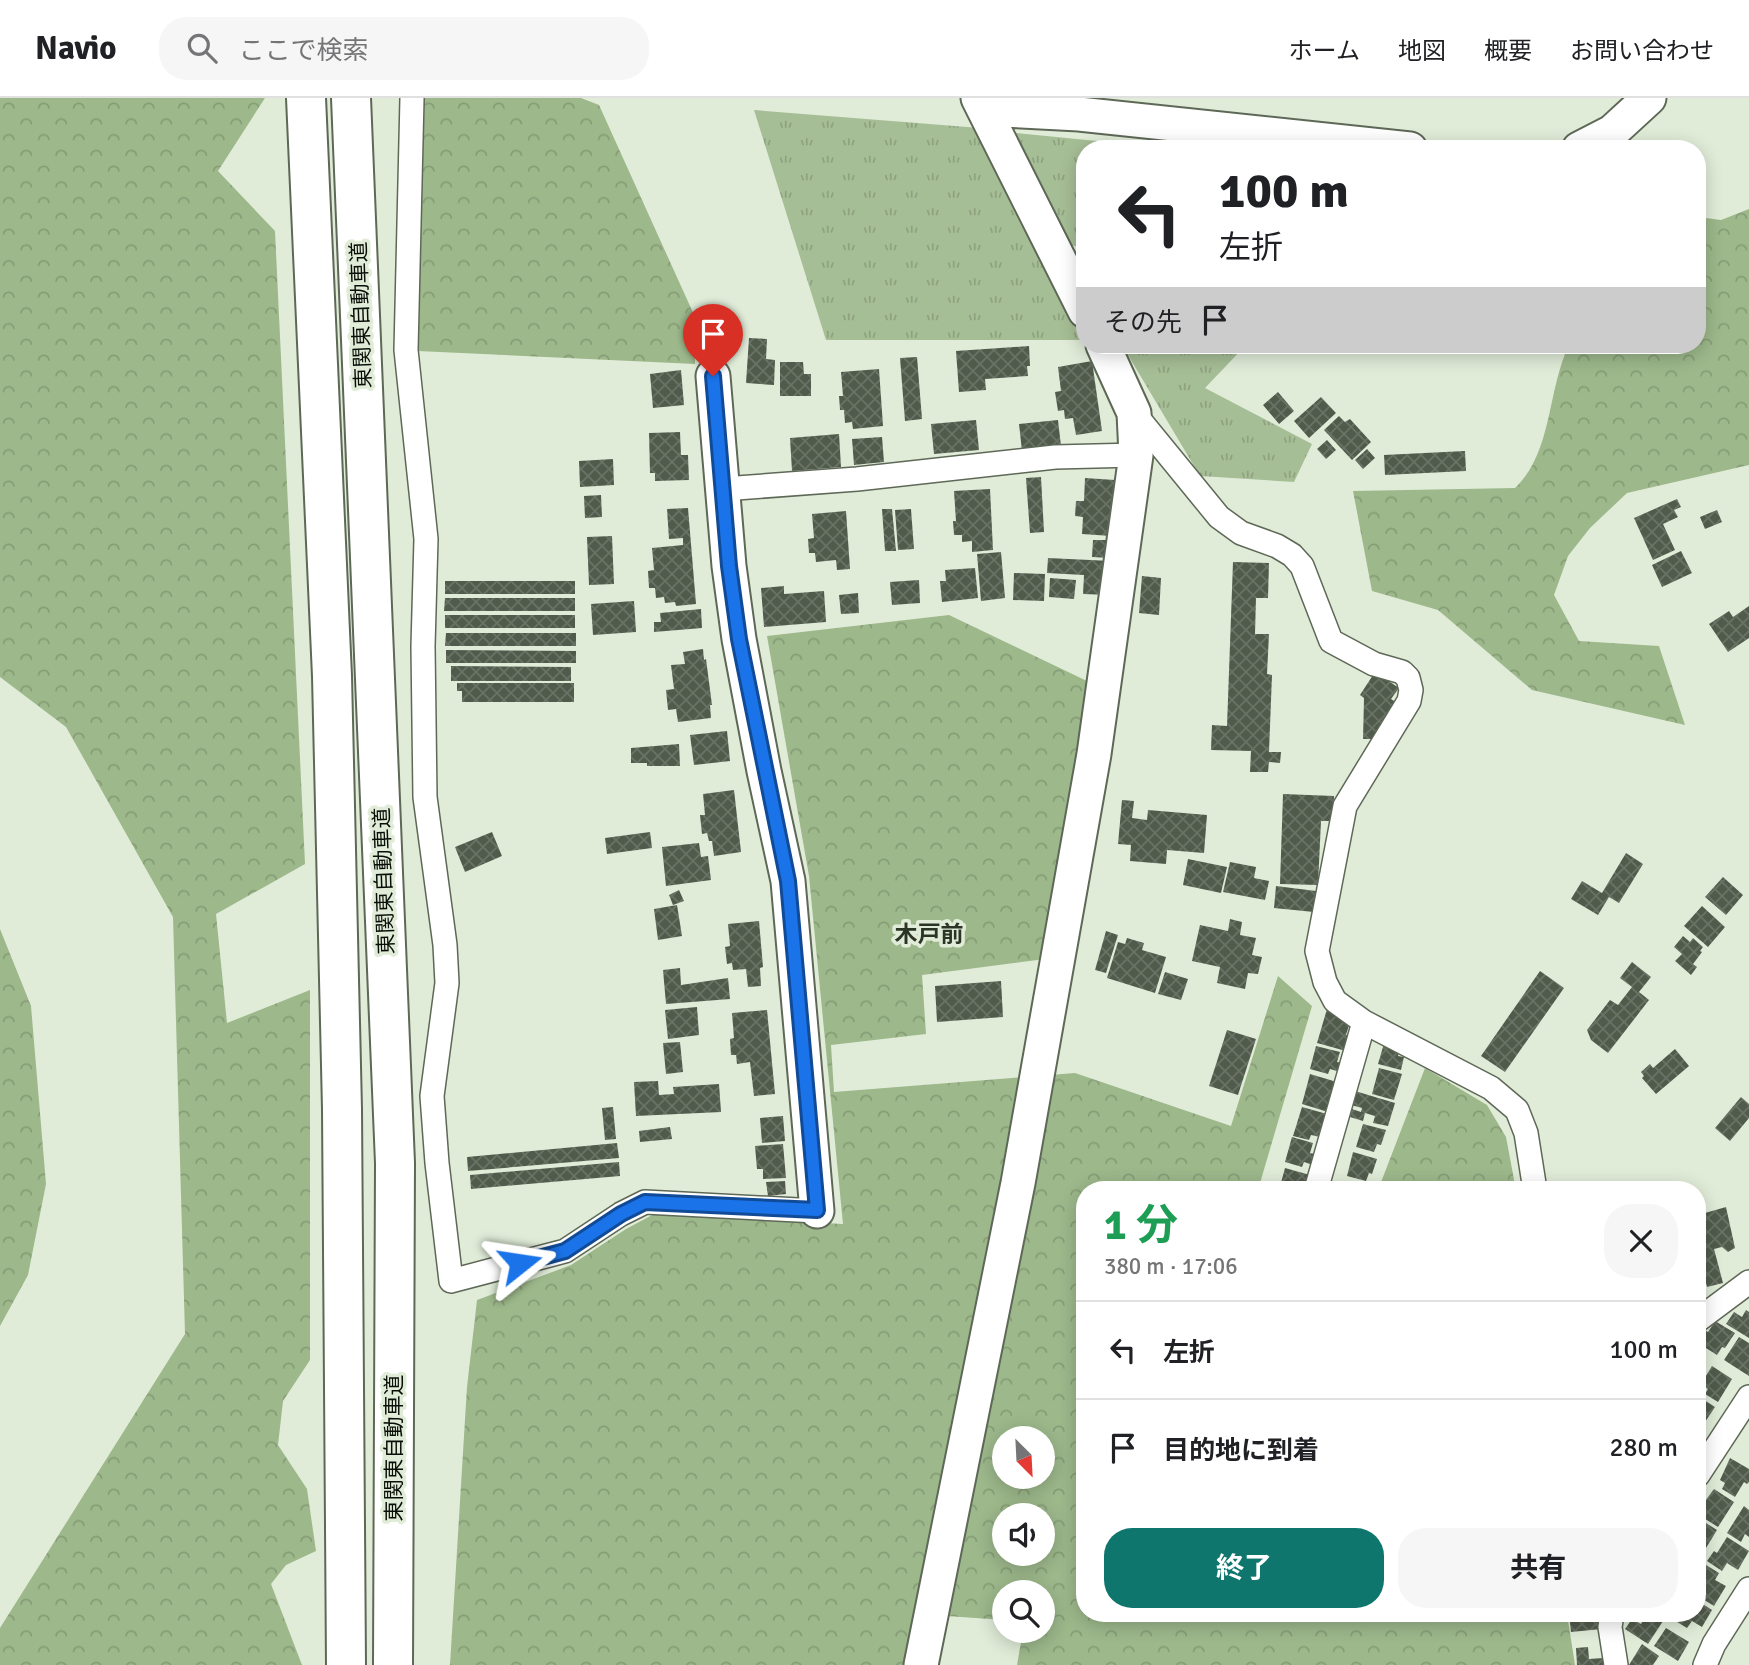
<!DOCTYPE html>
<html lang="ja">
<head>
<meta charset="utf-8">
<style>
  :root { --surface:#fff; --page:#f6f6f6; --text:#202124; --muted:#757577; --line:#e0e0e0; --accent:#0f766e }
  body { margin:0; font-family:Signika,"Noto Sans JP",sans-serif; background:var(--page); color:var(--text); height:100vh; display:flex; flex-direction:column; font-size:26px; white-space:nowrap }
  * { box-sizing:border-box; margin:0 }
  p { font-size:23px; color:var(--muted) }
  .icon { flex:none; width:38px; height:38px; fill:none; stroke:currentColor; stroke-width:2; stroke-linecap:round; stroke-linejoin:round }
  .map { position:relative; flex:1; overflow:hidden }
  .sheet { position:absolute; left:1076px; top:1083px; width:630px; height:441px; display:flex; flex-direction:column; background:var(--surface); border-radius:28px; box-shadow:0 4px 18px #0003 }
  .sheet>* { flex:none }
  .guide { position:absolute; left:1076px; top:42px; width:630px; height:214px; border-radius:28px; box-shadow:0 4px 18px #0003; background:#fff; color:var(--text); overflow:hidden }
  .needle { width:46px; rotate:156deg }
  .fabs { position:absolute; left:992px; top:1328px; display:grid; gap:14px }
  .fabs a { display:grid; place-items:center; width:63px; height:63px; border-radius:50%; background:var(--surface); box-shadow:0 4px 18px #0003; font-size:35px }
  .pin { position:absolute; display:grid; place-items:center; width:60px; height:60px; color:#fff; margin:-72px -30px; border-radius:50% 50% 50% 0; rotate:-45deg; box-shadow:0 0 7px #0007 }
  .pin .icon { rotate:45deg }
  .me { position:absolute; width:77px; margin:-38px; rotate:75deg; stroke-linejoin:round; filter:drop-shadow(0 0 5px #0008) }
  .turn { display:flex; align-items:center; gap:24px; height:147px; padding:0 28px; font-size:32px }
  .turn .icon { width:91px; height:91px; stroke-width:2.5 }
  .turn b { display:block; font-size:49px; line-height:60px }
  .then { display:flex; align-items:center; height:66px; padding:0 28px; background:#0003; gap:14px; font-size:26px }
  .round { display:grid; place-items:center; flex:none; width:74px; height:74px; border-radius:28px; background:var(--page) }
  .head { display:flex; align-items:center; justify-content:space-between; height:119px; padding:0 28px }
  h1 { font-size:42px; font-weight:700; line-height:52px; color:#1e9e55 }
  .cta { display:flex; gap:14px; margin-top:auto; padding:14px 28px }
  .cta a { flex:1; height:80px; border-radius:28px; background:var(--accent); color:#fff; font-size:28px; font-weight:700; line-height:80px; text-align:center }
  .cta a+a { background:var(--page); color:var(--text) }
  ul { padding:0; list-style:none }
  li { display:flex; align-items:center; gap:21px; height:98px; padding:0 28px; border-top:2px solid var(--line) }
  li div { flex:1 }
  li b { display:block; font-size:26px }
  li em { font-style:normal }
  header { display:flex; align-items:center; gap:42px; box-sizing:border-box; height:98px; padding:0 35px; background:var(--surface); border-bottom:2px solid var(--line) }
  header strong { font-size:33px }
  nav { display:flex; gap:38px; margin-inline-start:auto; font-size:24px }
  .search { width:490px; height:63px; background:var(--page); display:flex; align-items:center; gap:18px; box-sizing:border-box; padding:0 24px; border-radius:28px; color:var(--muted); font-size:26px }
  .map>svg:first-child { display:block }
</style>
</head>
<body>
<header>
<strong>Navio</strong>
<div class="search"><svg class="icon" aria-label="search" viewBox="0 0 24 24"><circle cx="10" cy="10" r="6"/><path d="M15 15l6 6"/></svg>ここで検索</div>
<nav><a>ホーム</a><a>地図</a><a>概要</a><a>お問い合わせ</a></nav>
</header>
<div class="map">
<svg width="1749" height="1567" viewBox="0 0 1749 1567">
  <defs>
    <pattern id="grass-tufts" width="24" height="20" patternUnits="userSpaceOnUse" patternTransform="scale(1.75)"><rect width="24" height="20" fill="#a6be96"/><path d="M3 7l-1-3M5 7V3M7 7l1-3M15 17l-1-3M17 17v-4M19 17l1-3" fill="none" stroke="#8ea280"/></pattern>
    <pattern id="forest-crowns" width="20" height="18" patternUnits="userSpaceOnUse" patternTransform="scale(1.75)"><rect width="20" height="18" fill="#9db88b"/><path d="M2 6a3 3 0 1 1 6 0M12 15a3 3 0 1 1 6 0" fill="none" stroke="#869d76"/></pattern>
    <pattern id="building-cross-hatch" width="8" height="8" patternUnits="userSpaceOnUse" patternTransform="scale(1.75)"><rect width="8" height="8" fill="#515b4b"/><path d="M0 0l8 8M0 8l8-8" fill="none" stroke="#6a7266"/></pattern>
  </defs>
  <rect width="100%" height="100%" fill="#e0ecd8"/>
  <path fill="url(#grass-tufts)" d="M754 12 980 30 1085 242H826Z
    M1007 34 1178 51H1085V150L1065 146Z
    M1122 247H1246L1205 290 1312 346 1294 384 1200 378Z"/>
  <path fill="url(#forest-crowns)" fill-rule="evenodd" d="M0 0H265L218 73 275 133 305 766 216 816 227 925 310 892V1262L283 1303 278 1347 307 1391 316 1453 286 1467 271 1486 302 1567H0V1530L185 1236 173 819 66 629 0 579Z
    M423 0H581L599 7 695 219V266L418 253Z
    M1749 111V367L1627 395 1590 430 1568 458 1554 497 1579 543 1659 548 1685 627 1532 592 1438 512 1372 493 1353 393 1515 390C1553 354 1547 292 1569 247H1698V119L1721 122Z
    M949 517 1089 584 1045 861 922 877 926 936 831 947 834 994 1075 975 1231 1028 1278 878 1312 908 1258 1092H1085V1516H1567L1575 1567H1017L1023 1533H1043V1494H1004V1522L918 1516 907 1567H450L467 1289 477 1202 571 1167 626 1131 669 1108 785 1123 843 1126 809 778 767 538ZM1004 1340H1043V1379H1004ZM1004 1418H1043V1456H1004Z
    M0 831 31 908 46 1086 28 1177 0 1228Z
    M1425 970 1487 1007 1506 1039 1516 1092H1378Z"/>
  <path fill="url(#building-cross-hatch)" d="M707 237 734 238 733 249 707 248Z
    M749 240 767 241 766 261 775 262 774 287 746 285Z
    M1029 248 1030 268H1027L1028 278 985 281 986 292 959 294 956 253Z
    M917 259 922 321 905 323 900 260Z
    M1092 263 1102 333 1076 337 1073 320 1065 321 1064 312 1058 313 1055 294 1061 293 1058 269Z
    M780 264H803L804 276H811V298H780Z
    M879 271 883 328 853 331 852 324 845 325 844 312H840L839 298H843L841 274Z
    M681 272 684 307 653 310 650 276Z
    M1278 294 1294 313 1279 326 1263 307Z
    M1321 299 1336 315 1309 340 1294 323Z
    M1339 318 1345 324 1350 321 1371 344 1352 362 1324 332Z
    M976 322 979 352 934 356 931 326Z
    M1058 322 1061 348 1022 353 1019 326Z
    M680 334 681 357H688L689 382 655 383V375H650L649 335Z
    M839 336 841 369 792 373 790 340Z
    M882 339 884 364 854 367 852 341Z
    M1327 342 1336 352 1326 361 1317 351Z
    M1367 351 1375 360 1363 371 1355 362Z
    M1465 353 1466 373 1385 377 1384 357Z
    M613 361 614 387 580 389 579 363Z
    M1041 379 1044 434 1030 435 1026 380Z
    M1085 380 1115 382 1111 438 1082 436 1083 419 1075 418 1076 403H1084Z
    M990 391 993 452 972 454V443L962 444V437H954L953 423H956L954 393Z
    M601 397 602 419 585 420 584 398Z
    M1677 401 1681 409 1674 412 1678 419 1663 426 1675 452 1653 462 1634 420Z
    M688 410 696 506 676 508 675 504 665 505 664 499 656 500 655 490H649L648 473 654 472 652 450 683 447V440L669 441 667 411Z
    M882 411H892L896 453H885Z
    M911 411 914 451 898 452 895 412Z
    M1717 412 1722 424 1705 431 1700 419Z
    M846 413 850 471 837 472 836 462 816 464 815 455H809L808 441 814 440 812 416Z
    M612 438 614 486 589 487 587 439Z
    M1093 442H1111L1110 460 1092 459Z
    M1681 453 1692 475 1662 489 1652 467Z
    M1001 454 1005 500 981 503 977 456Z
    M1048 460 1111 463 1110 497 1083 496 1084 477 1047 475Z
    M1233 464 1269 465 1268 500H1256L1255 536H1269L1267 576 1272 577 1269 654H1281L1280 665 1269 664 1268 674H1250L1251 653 1211 652 1212 627 1227 628Z
    M975 470 978 500 942 504 940 483H946L945 472Z
    M1014 475 1045 476 1044 503 1013 502Z
    M1142 478 1161 480 1159 517 1139 515Z
    M1050 480 1076 482 1074 501 1049 499Z
    M919 482 920 505 892 507 890 484Z
    M445 483H575V496H445Z
    M784 488V496L824 493 826 524 764 529 761 490Z
    M858 495 859 515 841 516 839 497Z
    M445 500H575V513H444Z
    M634 503 636 534 593 537 591 506Z
    M1749 508V540L1728 554 1709 526 1729 513 1733 519Z
    M701 511 702 530 654 534V524H661L660 515Z
    M445 517H575V530H445Z
    M446 535H576V548H445Z
    M703 551 704 562 706 561 712 607H710L711 620 678 624 676 611 668 612 666 592 674 591 671 567 685 566 683 554Z
    M446 552 576 553V565H446Z
    M451 568 571 569V583H451Z
    M1375 574 1399 590 1391 601 1397 605 1380 641H1363L1364 600 1360 597Z
    M457 585H574V604H462V593H457Z
    M727 633 730 663 694 667 690 637Z
    M679 646 680 668H647V665H631V650Z
    M734 692 741 754 714 758 712 743H709L707 735 702 736 700 717H705L703 696Z
    M1283 696 1334 698 1333 723H1321L1318 787 1280 786Z
    M1122 702 1134 703 1132 720 1147 722 1148 712 1207 717 1204 755 1167 752 1166 766 1130 763 1131 747 1118 746Z
    M492 734 502 758 465 774 455 749Z
    M650 734 652 750 607 756 605 740Z
    M699 745 701 759 708 758 711 782 666 788 662 749Z
    M1626 755 1643 766 1619 805 1609 799 1598 817 1571 801 1582 783 1602 795Z
    M1188 761 1227 769 1221 795 1183 787Z
    M1230 764 1256 769 1254 780 1269 783 1265 802 1223 794Z
    M1723 779 1743 797 1726 817 1705 799Z
    M1276 788 1316 793 1314 814 1274 810Z
    M679 792 684 803 673 807 669 797Z
    M677 807 682 838 658 842 654 811Z
    M1702 808 1725 829 1708 849 1684 828Z
    M1230 821 1242 824 1240 837 1256 840 1252 857 1262 859 1258 876 1248 875 1245 891 1217 885 1220 869 1192 863 1200 827 1228 833Z
    M759 823 763 869 760 870 761 888 748 889 746 871 733 872 732 865 727 866 725 849 730 848 728 826Z
    M1106 833 1118 837 1106 875 1095 872Z
    M1683 838 1690 844 1693 840 1703 849 1700 853 1702 854 1693 866 1697 869 1691 877 1675 863 1682 856 1674 849Z
    M1127 840 1144 845 1142 852 1166 859 1155 895 1107 880 1118 844 1125 846Z
    M1632 864 1651 879 1639 894 1649 902 1608 955 1591 942 1587 932 1610 902 1618 907 1632 889 1620 880Z
    M680 870 681 887 728 880 730 901 666 906 663 872Z
    M1540 873 1564 890 1505 974 1481 958Z
    M1165 874 1188 881 1181 902 1158 896Z
    M1001 883 1003 919 937 924 935 888Z
    M697 909 699 937 668 941 665 912Z
    M1327 911 1342 915 1340 921 1350 924 1346 937 1350 938 1346 953 1317 945Z
    M767 912 775 996 754 998 750 964 737 966 736 957H731L730 941 734 940 732 915Z
    M1227 932 1256 941 1238 997 1209 988Z
    M1385 942 1401 946 1398 958 1404 959 1401 972 1378 966Z
    M680 944 683 974 666 976 663 945Z
    M1316 948 1340 954 1337 964 1343 965 1340 974 1330 971 1328 976 1310 971Z
    M1675 951 1689 968 1656 996 1642 980 1644 978 1641 974 1650 966 1653 970Z
    M1379 970 1402 976 1394 1002 1372 996Z
    M1310 976 1337 984 1328 1014 1302 1006Z
    M658 983 659 997 674 996 673 989 719 986 721 1014 636 1018 634 984Z
    M1355 993 1395 1005 1388 1028 1373 1025 1375 1018 1365 1015 1363 1023 1350 1019 1352 1011 1361 1014 1362 1010 1351 1007Z
    M1741 999 1749 1006V1020L1730 1043 1715 1030Z
    M613 1009 616 1041 605 1042 602 1010Z
    M1302 1009 1327 1016 1320 1039 1311 1037 1309 1042 1293 1038Z
    M783 1018 785 1043 762 1045 760 1020Z
    M1363 1026 1386 1032 1381 1047 1377 1046 1374 1054 1356 1049Z
    M670 1029 672 1041 640 1044 639 1033Z
    M1292 1039 1313 1045 1310 1055 1316 1056 1313 1067 1304 1064 1302 1069 1285 1064Z
    M617 1045 619 1060 468 1073 467 1059Z
    M783 1046 786 1080 763 1081V1071H757L755 1048Z
    M1353 1054 1377 1061 1372 1076 1369 1075 1366 1083 1347 1078Z
    M619 1064 620 1078 471 1091 470 1077Z
    M1285 1070 1310 1077 1306 1092H1279Z
    M785 1083 786 1096 768 1098 766 1084Z
    M1726 1109 1735 1150 1728 1154 1722 1149 1714 1151 1723 1185 1707 1189 1698 1153V1117Z
    M1746 1212 1749 1214V1240L1726 1226 1734 1214 1742 1219Z
    M1715 1223 1735 1235 1725 1250 1722 1249 1717 1257 1698 1245 1705 1232 1708 1234Z
    M1739 1239 1749 1245V1278L1724 1262Z
    M1712 1268 1732 1281 1718 1304 1705 1296 1708 1291 1701 1286Z
    M1698 1298 1715 1309 1703 1327 1698 1323Z
    M1730 1360 1749 1371V1384L1747 1386 1744 1384 1735 1399 1722 1391 1725 1385 1720 1382Z
    M1714 1391 1734 1404 1718 1429 1702 1419 1705 1414 1700 1410Z
    M1744 1408 1749 1412V1439L1745 1436 1741 1444 1727 1435Z
    M1698 1420 1717 1432 1706 1450 1701 1447 1698 1452Z
    M1727 1439 1749 1453 1738 1472 1727 1465 1722 1473 1707 1463 1714 1453 1717 1455Z
    M1706 1467 1719 1475 1715 1482 1726 1488 1714 1508 1698 1498V1480Z
    M1698 1503 1712 1512 1702 1529 1692 1523 1687 1530 1672 1521 1676 1516H1698Z
    M1569 1516H1600L1601 1531 1571 1534Z
    M1647 1516 1663 1523 1648 1546 1625 1531 1632 1521 1641 1526Z
    M1666 1530 1689 1544 1678 1563 1654 1548Z
    M1642 1546 1659 1558 1653 1567H1629Z
    M1588 1549 1589 1561 1603 1560V1567H1577L1576 1550Z"/>
  <g fill="none" stroke-linecap="round" stroke-linejoin="round">
    <defs>
      <path id="street" d="M412 0 406 252 426 441 423 548 425 699 445 847 447 885 432 998 437 1065 451 1183 565 1153 621 1116 645 1104 817 1113
        M1134 315 1219 419 1241 435 1277 448 1292 457 1302 468 1331 543 1374 566 1402 574 1408 580 1411 592 1409 603 1345 708 1317 853 1325 884 1335 903 1364 924 1491 990 1517 1012 1526 1035 1535 1092
        M723 391 857 381 1055 359 1136 357
        M1316 1092 1364 924
        M1698 1222 1749 1184
        M1698 1377 1749 1299
        M1612 1516 1610 1529 1616 1567
        M1705 1567 1714 1546 1749 1491"/>
      <path id="secondary" d="M978 0 1085 213
        M987 17 1002 12 1079 16 1410 51
        M1579 51 1612 34 1649 0
        M713 278 729 468 739 541 764 673 788 783 817 1113
        M921 1567 1018 1085 1094 656 1136 357 1134 315 1103 247"/>
      <path id="highway" d="M306 0 332 578 342 1011 346 1567
        M351 0 395 1065 393 1567"/>
    </defs>
    <use href="#street" stroke="#5e6857" stroke-width="26"/>
    <use href="#secondary" stroke="#5e6857" stroke-width="37"/>
    <use href="#highway" stroke="#5e6857" stroke-width="42"/>
    <use href="#street" stroke="#fff" stroke-width="23"/>
    <use href="#secondary" stroke="#fff" stroke-width="33"/>
    <use href="#highway" stroke="#fff" stroke-width="38"/>
  </g>
  <g fill="none" stroke-linecap="round" stroke-linejoin="round">
    <defs>
      <path id="route" d="M520 1165 565 1153 621 1116 645 1104 817 1112 788 783 739 541 729 468 713 278"/>
    </defs>
    <use href="#route" stroke="#114b97" stroke-width="18"/>
    <use href="#route" stroke="#1a73e8" stroke-width="12"/>
  </g>
  <g text-anchor="middle" dominant-baseline="central" stroke-width="7" stroke-linejoin="round" paint-order="stroke">
    <g font-size="21" fill="#0a0e08" stroke="#e0ecd8">
      <text transform="translate(361 217) rotate(-92)">東関東自動車道</text>
      <text transform="translate(384 783) rotate(-92)">東関東自動車道</text>
      <text transform="translate(394 1350) rotate(-90)">東関東自動車道</text>
    </g>
    <g font-size="23" font-weight="bold" fill="#2b3425" stroke="#e0ecd8">
      <text x="929" y="836">木戸前</text>
    </g>
  </g>
</svg>
<div class="fabs">
<a><svg class="needle" viewBox="-14 -14 28 28"><path d="M0-13l5 13h-10z" fill="#e53935"/><path d="M0 13l5-13h-10z" fill="#757577"/></svg></a>
<a><svg class="icon" aria-label="sound" viewBox="0 0 24 24"><path d="M4 9h4l5-4v14l-5-4H4zM17 9q2 3 0 6"/></svg></a>
<a><svg class="icon" aria-label="search" viewBox="0 0 24 24"><circle cx="10" cy="10" r="6"/><path d="M15 15l6 6"/></svg></a>
</div>
<div class="pin" style="left:713px;top:278px;background:#d93025"><svg class="icon" aria-label="arrive" viewBox="0 0 24 24"><path d="M6 21V4h12l-3 4 3 4H6"/></svg></div>
<svg class="me" style="left:520px;top:1165px" viewBox="-20 -20 40 40"><path d="M0-17L14 15 0 8-14 15z" fill="#1a73e8" stroke="#fff" stroke-width="4"/></svg>
<div class="guide">
<div class="turn"><svg class="icon" aria-label="left" viewBox="0 0 24 24"><path d="M17 20v-9H6M10 6l-5 5 5 5"/></svg><div><b>100 m</b>左折</div></div>
<div class="then">その先<svg class="icon" aria-label="arrive" viewBox="0 0 24 24"><path d="M6 21V4h12l-3 4 3 4H6"/></svg></div>
</div>
<section class="sheet">
<div class="head"><div><h1>1 分</h1><p>380 m · 17:06</p></div><a class="round"><svg class="icon" aria-label="close" viewBox="0 0 24 24"><path d="M6 6l12 12M18 6L6 18"/></svg></a></div>
<ul>
<li><svg class="icon" aria-label="left" viewBox="0 0 24 24"><path d="M17 20v-9H6M10 6l-5 5 5 5"/></svg><div><b>左折</b></div><em>100 m</em></li>
<li><svg class="icon" aria-label="arrive" viewBox="0 0 24 24"><path d="M6 21V4h12l-3 4 3 4H6"/></svg><div><b>目的地に到着</b></div><em>280 m</em></li>
</ul>
<div class="cta"><a>終了</a><a>共有</a></div>
</section>
</div>
</body>
</html>
